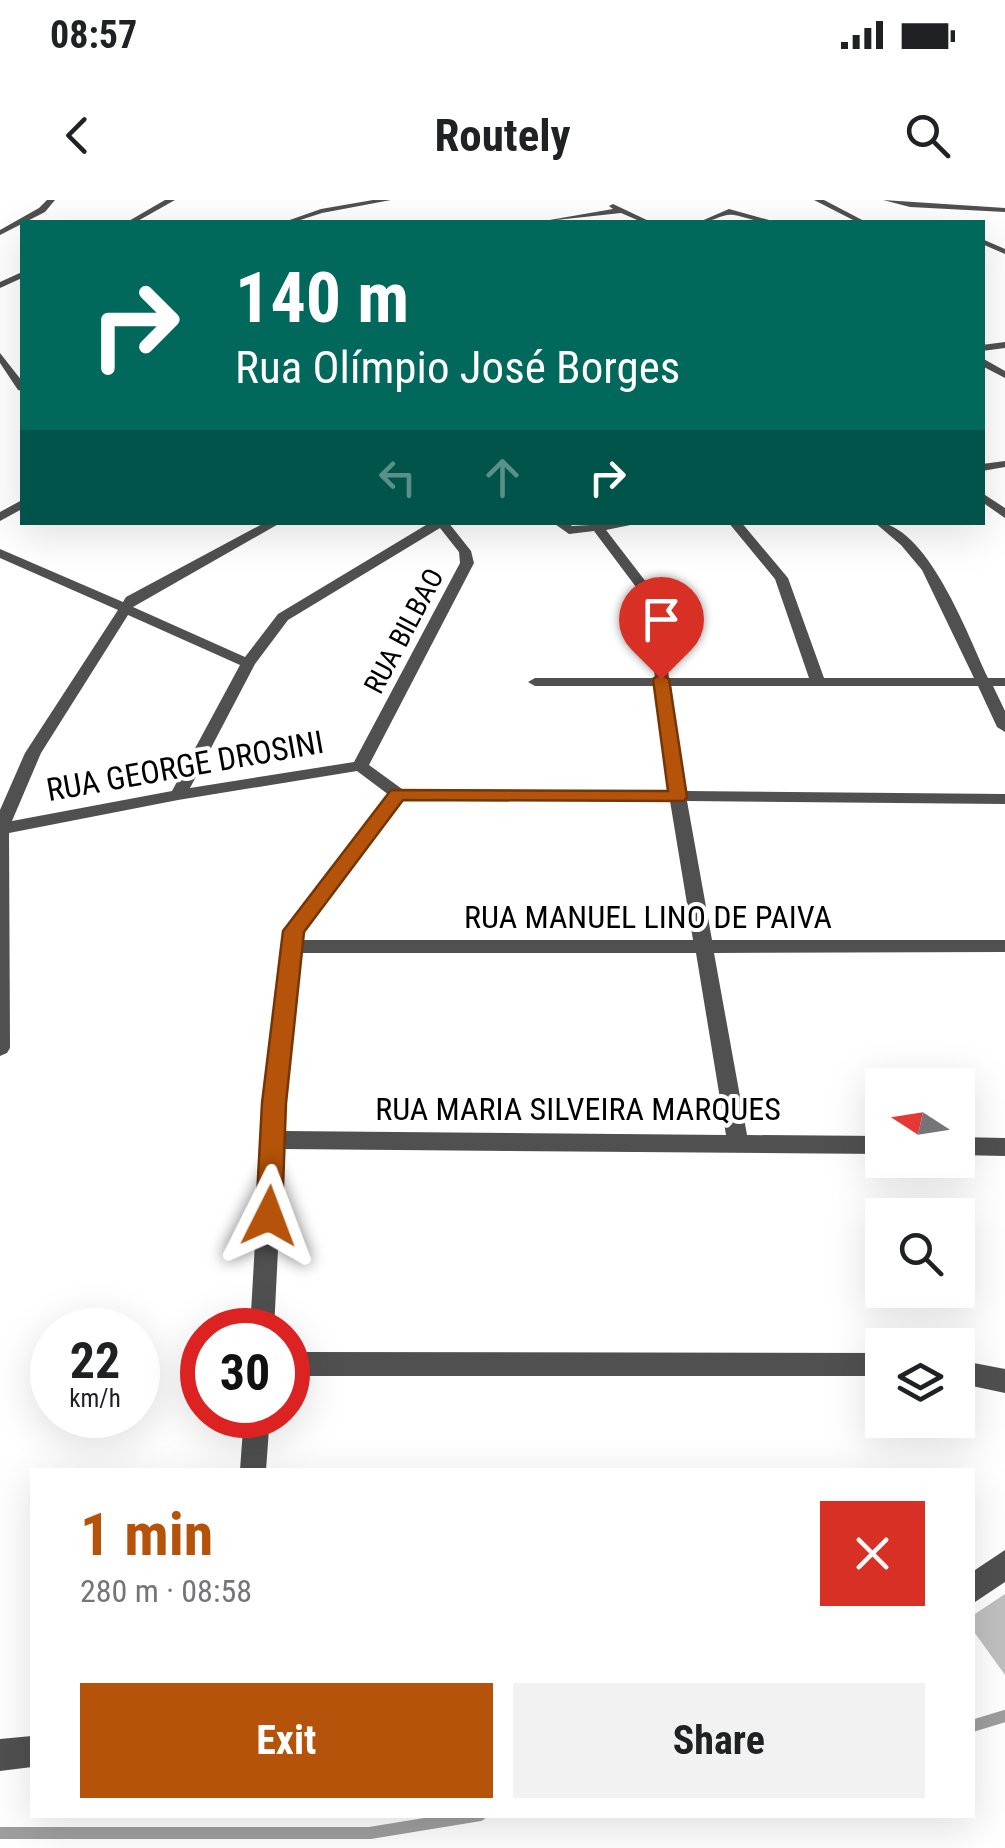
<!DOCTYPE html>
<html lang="en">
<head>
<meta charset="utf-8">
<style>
  :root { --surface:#fff; --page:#f2f2f2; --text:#202124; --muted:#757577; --accent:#b45309 }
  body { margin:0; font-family:"Roboto Condensed",sans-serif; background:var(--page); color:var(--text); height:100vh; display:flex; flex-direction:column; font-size:38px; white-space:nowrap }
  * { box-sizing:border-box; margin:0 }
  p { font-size:32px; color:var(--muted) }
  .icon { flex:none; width:55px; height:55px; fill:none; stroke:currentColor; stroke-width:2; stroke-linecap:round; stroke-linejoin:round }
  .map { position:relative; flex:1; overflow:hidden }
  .details { position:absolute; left:30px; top:1268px; width:945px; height:350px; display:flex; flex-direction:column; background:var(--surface); border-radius:0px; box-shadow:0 10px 40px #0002 }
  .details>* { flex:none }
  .hud { position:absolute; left:20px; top:20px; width:965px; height:305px; border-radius:0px; box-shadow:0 10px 40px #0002; background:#00695c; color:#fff; overflow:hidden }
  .needle { width:65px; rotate:282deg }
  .fabs { position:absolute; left:865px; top:868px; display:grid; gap:20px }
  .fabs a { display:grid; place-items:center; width:110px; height:110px; border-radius:0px; background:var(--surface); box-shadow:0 10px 40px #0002; font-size:50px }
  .speed { position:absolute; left:30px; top:1108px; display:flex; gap:20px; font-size:50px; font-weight:700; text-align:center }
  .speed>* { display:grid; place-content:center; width:130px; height:130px; border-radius:50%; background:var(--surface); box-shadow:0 10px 40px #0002; line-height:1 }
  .speed small { font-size:25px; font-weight:400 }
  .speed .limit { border:15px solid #d22; background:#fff; color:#111 }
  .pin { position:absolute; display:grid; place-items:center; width:85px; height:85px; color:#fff; margin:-102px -42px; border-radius:50% 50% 50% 0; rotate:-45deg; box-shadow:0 0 10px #0007 }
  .pin .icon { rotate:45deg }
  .me { position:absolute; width:110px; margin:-55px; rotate:3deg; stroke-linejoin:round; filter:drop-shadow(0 0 8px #0008) }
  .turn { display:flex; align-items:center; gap:35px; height:210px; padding:0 50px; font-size:45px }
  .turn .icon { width:130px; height:130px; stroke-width:2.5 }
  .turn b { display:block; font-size:70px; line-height:85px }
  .lanes { display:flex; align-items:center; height:95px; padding:0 50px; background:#0003; justify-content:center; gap:50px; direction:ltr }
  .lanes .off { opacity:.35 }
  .round { display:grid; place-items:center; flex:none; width:105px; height:105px; border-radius:0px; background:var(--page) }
  .overview { display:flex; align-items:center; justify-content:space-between; height:170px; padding:0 50px }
  h1 { font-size:60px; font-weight:700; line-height:75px; color:var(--accent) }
  .cta { display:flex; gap:20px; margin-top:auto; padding:20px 50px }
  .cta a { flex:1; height:115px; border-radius:0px; background:var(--accent); color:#fff; font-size:40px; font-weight:700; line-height:115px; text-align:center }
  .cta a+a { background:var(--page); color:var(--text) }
  .status { display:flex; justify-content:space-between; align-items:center; height:70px; padding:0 50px; background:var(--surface); direction:ltr }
  .status svg { height:28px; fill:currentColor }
  header { display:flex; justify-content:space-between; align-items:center; height:130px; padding:0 50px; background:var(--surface); font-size:45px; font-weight:700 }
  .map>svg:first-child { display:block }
</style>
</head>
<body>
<div class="status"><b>08:57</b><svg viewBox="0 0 49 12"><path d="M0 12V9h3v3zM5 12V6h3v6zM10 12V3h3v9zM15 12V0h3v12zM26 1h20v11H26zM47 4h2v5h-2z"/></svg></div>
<header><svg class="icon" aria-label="back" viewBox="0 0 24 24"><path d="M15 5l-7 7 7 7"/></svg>Routely<svg class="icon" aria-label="search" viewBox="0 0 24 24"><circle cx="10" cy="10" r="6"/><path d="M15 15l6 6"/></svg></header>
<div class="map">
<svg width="1005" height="1648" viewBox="0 0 1005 1648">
  <rect width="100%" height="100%" fill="#fff"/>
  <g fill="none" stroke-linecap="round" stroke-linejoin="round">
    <path stroke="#9e9e9e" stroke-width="12" d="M972 1526 1005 1516
      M0 1633H370L480 1615"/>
  </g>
  <path fill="#c0c0c0" d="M1005 1394V1475L972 1429V1416Z"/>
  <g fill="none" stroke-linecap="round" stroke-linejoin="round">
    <path fill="#505050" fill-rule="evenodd" d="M47 0H55L45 12 0 35V30L39 8Z
      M165 0H175L136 22H127Z
      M373 0H391L322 13 294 22H284L321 9Z
      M814 0H824L866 22H857Z
      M883 0 1005 8V12L910 7Z
      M613 4 651 22H642L621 13 538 22 613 9 609 6Z
      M729 9 769 20 770 22C757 23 747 17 734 15 722 13 712 23 699 22Z
      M982 39 1005 49V54L982 44Z
      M22 72V78L0 88V82Z
      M1005 142V148L982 151V145Z
      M0 153 22 181V191L18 190 0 163Z
      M982 158 1005 171V178L982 166Z
      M1005 261V267L982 271V264Z
      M982 293 1005 308V318L982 302Z
      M22 300V309L0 321V312Z
      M266 322H282L133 407 245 457 278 414 431 322H448L471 351 474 363 369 565 402 589 669 591 656 486H535L528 482 535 478H655L647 419 639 391 594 331 569 334 552 322H567L572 326 645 322 606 330 653 391 661 419 669 478H809L775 379 728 322H741L788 378 824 478H974L922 370 901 345 874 322C927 322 968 436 988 478H1005V486H993L1005 511V532L997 527 978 486H671L685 591 1005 594V604L687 601 712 740H1005V752L714 753 747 935 882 936V954L283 949 274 1130H250L263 903 285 731 389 595 357 571 178 600 9 633 10 848 7 853 0 856V610L25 553 118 410 0 358V349L123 402 126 397ZM440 328 459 352 460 363 354 562 190 588 255 464 288 420ZM128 415 240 465 172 591 12 621 41 553ZM403 599 670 601 693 740H302L303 732ZM301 753H696L726 935 283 931Z
      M958 937 1005 938V956L958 955Z
      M288 1152 882 1153V1176H288Z
      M958 1160 1005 1169V1193L958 1183Z
      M244 1215H270L266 1270H240Z
      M1005 1350V1382L972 1404V1372Z
      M32 1536V1567L0 1571V1539Z"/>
  </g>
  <path fill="#b45309" stroke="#753606" stroke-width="2.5" d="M661 474 669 479 687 597 684 601 403 600 304 732 286 903 282 1016 278 1023 269 1027 260 1023 256 1016 262 903 283 731 391 590 668 591 653 479Z"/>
  <g text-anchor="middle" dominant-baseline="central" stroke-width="8" stroke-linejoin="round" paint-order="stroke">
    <g font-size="28" fill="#000" stroke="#fff">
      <text transform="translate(404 431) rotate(-62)">RUA BILBAO</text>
    </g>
    <g font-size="32" fill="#000" stroke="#fff">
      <text transform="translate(185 566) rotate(-10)">RUA GEORGE DROSINI</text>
      <text x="648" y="717">RUA MANUEL LINO DE PAIVA</text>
      <text x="578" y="909">RUA MARIA SILVEIRA MARQUES</text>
    </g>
  </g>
</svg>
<div class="fabs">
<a><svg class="needle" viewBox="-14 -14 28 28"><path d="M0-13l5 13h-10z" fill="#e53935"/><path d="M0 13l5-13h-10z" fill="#757577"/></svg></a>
<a><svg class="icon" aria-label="search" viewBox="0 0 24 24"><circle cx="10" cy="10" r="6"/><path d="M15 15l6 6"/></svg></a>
<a><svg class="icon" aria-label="layers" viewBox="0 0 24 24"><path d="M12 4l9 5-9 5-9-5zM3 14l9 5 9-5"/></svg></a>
</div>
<div class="speed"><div>22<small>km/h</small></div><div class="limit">30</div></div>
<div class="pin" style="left:661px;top:479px;background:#d93025"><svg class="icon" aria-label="arrive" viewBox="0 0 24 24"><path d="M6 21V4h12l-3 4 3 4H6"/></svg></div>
<svg class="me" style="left:269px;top:1016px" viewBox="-20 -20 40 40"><path d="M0-17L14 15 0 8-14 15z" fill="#b45309" stroke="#fff" stroke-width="4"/></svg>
<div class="hud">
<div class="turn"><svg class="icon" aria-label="right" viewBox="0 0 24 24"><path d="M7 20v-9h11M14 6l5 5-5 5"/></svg><div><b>140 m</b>Rua Olímpio José Borges</div></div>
<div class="lanes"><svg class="icon off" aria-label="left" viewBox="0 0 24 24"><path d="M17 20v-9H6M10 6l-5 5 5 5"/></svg><svg class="icon off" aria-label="ahead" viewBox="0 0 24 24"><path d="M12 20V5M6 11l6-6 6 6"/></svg><svg class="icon" aria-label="right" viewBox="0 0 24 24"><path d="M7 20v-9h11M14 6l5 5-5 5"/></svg></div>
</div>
<section class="details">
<div class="overview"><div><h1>1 min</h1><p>280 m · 08:58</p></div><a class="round" style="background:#d93025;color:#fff"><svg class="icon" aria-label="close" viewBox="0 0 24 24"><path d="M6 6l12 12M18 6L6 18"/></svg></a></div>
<div class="cta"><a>Exit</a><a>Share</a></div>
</section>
</div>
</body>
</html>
